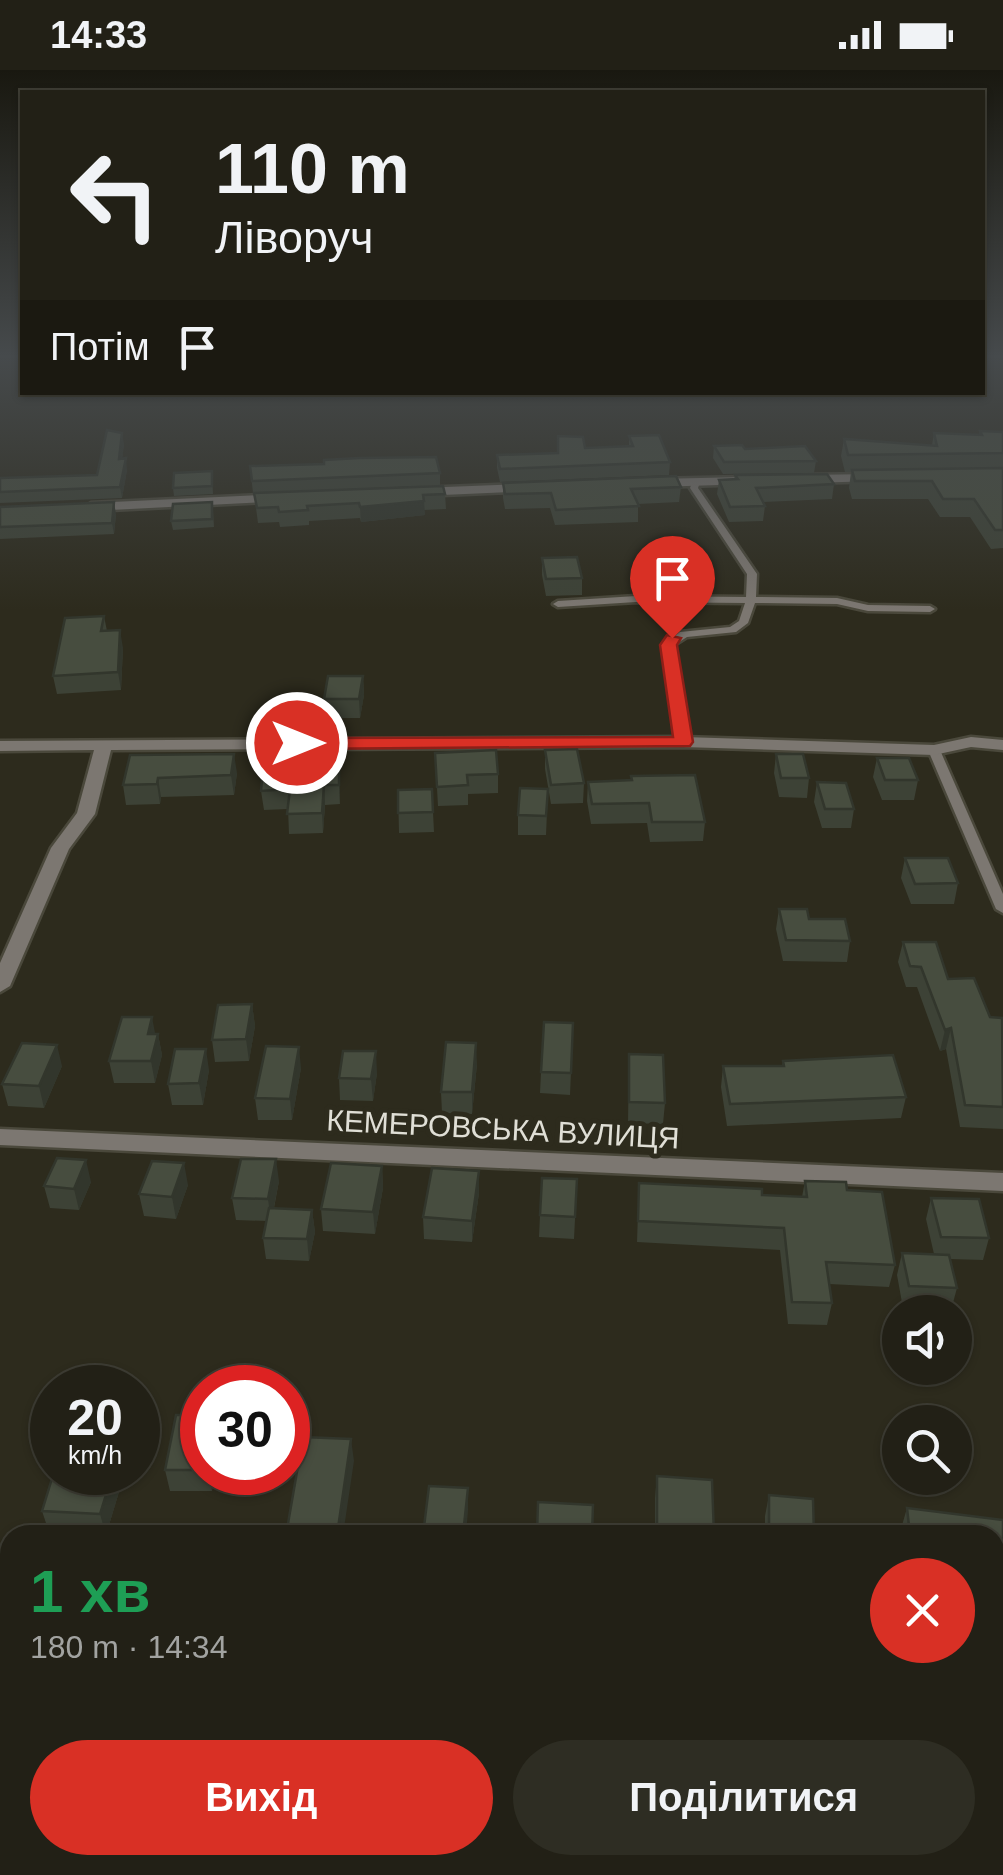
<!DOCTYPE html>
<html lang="uk">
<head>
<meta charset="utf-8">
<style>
  :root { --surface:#222016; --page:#2e2d23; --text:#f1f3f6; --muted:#a2a3a1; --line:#3f3e35; --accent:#d93025 }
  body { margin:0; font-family:Helvetica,sans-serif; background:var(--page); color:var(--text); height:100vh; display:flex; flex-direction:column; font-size:38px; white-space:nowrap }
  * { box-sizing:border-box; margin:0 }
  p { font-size:32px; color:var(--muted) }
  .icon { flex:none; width:55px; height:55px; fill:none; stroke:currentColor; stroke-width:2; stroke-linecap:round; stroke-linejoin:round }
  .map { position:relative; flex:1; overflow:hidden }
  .panel { position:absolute; left:0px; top:1455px; width:1005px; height:350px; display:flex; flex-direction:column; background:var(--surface); border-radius:30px 30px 0 0; box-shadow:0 2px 8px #0004,0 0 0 2px var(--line) }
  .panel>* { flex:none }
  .top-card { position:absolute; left:20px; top:20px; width:965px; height:305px; border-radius:0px; box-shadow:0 2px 8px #0004,0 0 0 2px var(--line); background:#222016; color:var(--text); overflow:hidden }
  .buttons { position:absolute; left:882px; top:1225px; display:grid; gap:20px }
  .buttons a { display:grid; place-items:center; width:90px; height:90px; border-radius:50%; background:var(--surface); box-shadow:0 2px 8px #0004,0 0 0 2px var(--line); font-size:50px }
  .speed { position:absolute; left:30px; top:1295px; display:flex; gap:20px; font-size:50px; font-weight:700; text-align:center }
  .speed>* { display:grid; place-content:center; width:130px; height:130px; border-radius:50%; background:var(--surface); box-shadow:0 2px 8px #0004,0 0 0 2px var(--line); line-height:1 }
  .speed small { font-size:25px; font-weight:400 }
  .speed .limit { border:15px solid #d22; background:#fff; color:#111 }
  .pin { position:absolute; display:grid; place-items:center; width:85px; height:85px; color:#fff; margin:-102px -42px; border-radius:50% 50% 50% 0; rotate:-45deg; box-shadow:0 0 10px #0007 }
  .pin .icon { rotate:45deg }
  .me { position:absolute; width:110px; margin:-55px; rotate:90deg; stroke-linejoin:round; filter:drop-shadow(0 0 8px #0008) }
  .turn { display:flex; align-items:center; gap:35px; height:210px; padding:0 30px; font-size:45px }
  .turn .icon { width:130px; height:130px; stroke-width:2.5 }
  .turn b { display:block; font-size:70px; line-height:85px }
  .then { display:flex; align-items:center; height:95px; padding:0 30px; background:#0003; gap:20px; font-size:38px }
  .round { display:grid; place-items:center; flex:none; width:105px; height:105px; border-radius:52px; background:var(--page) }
  .summary { display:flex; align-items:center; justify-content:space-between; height:170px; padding:0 30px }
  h1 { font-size:60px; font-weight:700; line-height:75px; color:#1e9e55 }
  .button { display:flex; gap:20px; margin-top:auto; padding:20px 30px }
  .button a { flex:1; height:115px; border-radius:60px; background:var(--accent); color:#fff; font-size:40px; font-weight:700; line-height:115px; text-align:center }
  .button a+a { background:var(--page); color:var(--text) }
  .status { display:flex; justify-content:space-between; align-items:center; height:70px; padding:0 50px; background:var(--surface); direction:ltr }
  .status svg { height:28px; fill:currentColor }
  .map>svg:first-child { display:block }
</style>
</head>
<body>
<div class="status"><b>14:33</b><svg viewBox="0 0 49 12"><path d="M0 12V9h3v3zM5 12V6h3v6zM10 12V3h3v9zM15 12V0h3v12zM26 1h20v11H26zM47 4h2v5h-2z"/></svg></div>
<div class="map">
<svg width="1003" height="1805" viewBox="0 0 1003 1805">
  <rect width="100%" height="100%" fill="#2d2b1d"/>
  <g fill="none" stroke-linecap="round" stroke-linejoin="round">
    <defs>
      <path id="service" d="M696 409 700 412 698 418 757 504 756 527 837 528 868 535 930 536 935 539 930 542 868 541 837 534 755 533 748 553 736 562 687 567 673 576 689 672 687 674H679L663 575 680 562 730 557 739 551 745 533 636 532 558 537 553 534 558 531 636 526 746 527 747 504 690 418 693 410Z
        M934 677 940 680 1003 824V843L996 839 928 680Z"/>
      <path id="minor" d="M876 404 880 405V411L805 413 799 409 805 405Z
        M746 407 750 408V414L655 417 649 413 655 409Z
        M526 414 532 418 530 421 420 426 414 422 420 418Z
        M281 424 285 425V431L91 441 85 437 91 433Z
        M683 667 934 675 971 667 1003 670V680L971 677 934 685 683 677 111 680 95 744 69 779 10 916 0 922V893L51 778 77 743 94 680 0 681V671Z
        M0 1059 1003 1103V1121L0 1075Z
        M0 1511 10 1512V1540L0 1539Z
        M995 1584H1003V1614H995Z"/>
    </defs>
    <use href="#service" stroke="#4a483b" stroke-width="5"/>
    <use href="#minor" stroke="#4a483b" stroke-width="5"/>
    <use href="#service" fill="#7c7771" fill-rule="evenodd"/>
    <use href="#minor" fill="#7c7771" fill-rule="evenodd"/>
  </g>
  <path fill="#3d4236" d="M980 361 1003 362V478L991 479 970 447H940L928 429H852L849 418 851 402H845L841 386 844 369 932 375 934 363 979 365Z
    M629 366 670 392 669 405 500 412 497 398V385L558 383 585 378 629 376Z
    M124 374 122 388 127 400 122 428 0 433V408L97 405Z
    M714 376 745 379 816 391 814 403 723 404 713 388Z
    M250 396 440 403V415L253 423Z
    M212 401 213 424 174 426 173 418Z
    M735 405 834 414 832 429 763 432 765 436 763 451 729 452 717 424 719 410 734 409Z
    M503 413 681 417 679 432 638 434V452L555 455 550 438 505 439 503 428Z
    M254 423 445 424 446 439 424 440 425 445 361 452 360 448 309 451V455L280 457 279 452 258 453Z
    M0 437 116 444 114 464 0 469Z
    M213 440 214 457 173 460 171 451Z
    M542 488 582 508V525L546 526 542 505Z
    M104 546 107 561 123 578 121 620 57 624 53 606Z
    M363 606 364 625 360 648H326L324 629Z
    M545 680 584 713 583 733 551 734 545 699Z
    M339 681 340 734 325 735 323 763 289 764 288 739 264 740 261 721Z
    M435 683 498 704V723L468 724V735L438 736Z
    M776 684 809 708 807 728 779 727 774 703Z
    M130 685 237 703 234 725 161 727 160 734 126 735 123 715Z
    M877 688 918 710 914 730H882L873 707Z
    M588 712 705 752 703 771 650 772 647 753 591 754 587 731Z
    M817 712 854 739 851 758H822L814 732Z
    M548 719 546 765H518V745Z
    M398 720 433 742 434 762 399 763Z
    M905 788 958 813 954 834H911L901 808Z
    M779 839 809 849 850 871 847 892 783 891 776 859Z
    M903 872 948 909 990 947 1003 952V1059L960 1057 946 979 940 981 917 917H906L898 892Z
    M252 934 255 956 249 991 215 992 212 970Z
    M573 953 570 1025 540 1023 541 1002Z
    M156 964H158L162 985 155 1013H114L109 991Z
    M629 984 665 1033 663 1054 628 1053Z
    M783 991 906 1027 901 1048 727 1056 721 1017 723 996H782Z
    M477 994 472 1044 442 1043 441 1022Z
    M62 996 44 1038 8 1036 2 1014Z
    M301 998 292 1050H258L255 1028Z
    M209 1000 203 1035H172L168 1014Z
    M377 1003 373 1031 340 1030 339 1008Z
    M382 1096 383 1118 375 1164 323 1161 321 1139Z
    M577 1109 574 1169 539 1167 540 1145Z
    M279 1111 274 1138 312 1140 315 1162 309 1191 266 1189 263 1168 267 1151 236 1150 232 1128Z
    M805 1111 847 1120 895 1195 889 1217 829 1214 832 1233 827 1255 788 1254 780 1180 637 1172 639 1113 762 1125 802 1127Z
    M91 1112 79 1140 50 1138 44 1116Z
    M188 1115 176 1149 144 1146 139 1124Z
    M479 1123 472 1172 424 1169 423 1147Z
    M931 1128 989 1168 983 1190 950 1189 957 1218 951 1240 903 1238 897 1205 902 1183 934 1184 926 1149Z
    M202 1345V1402H215L212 1421H170L165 1400Z
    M54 1402H125L106 1465 49 1462 42 1441Z
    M657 1406 714 1465H655V1428Z
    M769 1425 814 1465H765V1446Z
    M907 1438 1003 1450V1533L995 1532V1465H901V1459Z
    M995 1628H1003V1748L995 1747Z
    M0 1635H10V1721H0Z"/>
  <path fill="#32362c" d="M122 363 124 374 121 400 119 389Z
    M126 388 127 400 122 428 120 417Z
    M424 431 425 445 361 452 360 437Z
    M114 432 116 444 114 464 112 453Z
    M120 560 123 578 121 620 118 602Z
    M363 606 364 625 360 648 359 629Z
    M339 681 340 701V734L339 715Z
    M234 684 237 703 234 725 231 705Z
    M158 708 161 727 160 734 157 714Z
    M324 715 325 735 323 763 322 743Z
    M252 934 255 956 249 991 246 969Z
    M152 947 156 968 148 964Z
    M951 958 946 979 940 981 945 960Z
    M158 964 162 985 155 1013 151 991Z
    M476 973 477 994 472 1044V1022Z
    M57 975 62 996 44 1038 39 1016Z
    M299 977 301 998 292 1050 290 1029Z
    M206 979 209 1000 203 1035 199 1013Z
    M376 981 377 1003 373 1031 371 1009Z
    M276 1089 279 1111 271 1151 268 1129Z
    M86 1090 91 1112 79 1140 74 1119Z
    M184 1093 188 1115 176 1149 172 1127Z
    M382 1096 383 1118 375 1164 373 1142Z
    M479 1101V1123L472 1172V1151Z
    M312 1140 315 1162 309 1191 307 1169Z
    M351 1369 354 1391 343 1465H337Z
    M113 1402H125L106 1465 100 1444Z
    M208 1402H215L212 1421Z
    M468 1418V1440L466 1465H463Z"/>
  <path fill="#474d3f" stroke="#32362c" stroke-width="2.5" d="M107 360 122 363 119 389 126 388 120 417 0 422V408L97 405Z
    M980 361 1003 362V383L848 385 844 369 937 376 934 363 982 365Z
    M659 365 670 392 500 399 497 385 558 383V366L583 367 585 378 633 376 629 366Z
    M742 375 745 379 805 376 816 391 724 392 714 376Z
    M436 387 440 403 252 411 250 396 324 394V390L359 388Z
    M1003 398V460H995L974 429H943L932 411H855L852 400Z
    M212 401V416L173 418 174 403Z
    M827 404 834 414 756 418 765 436 730 437 719 410 738 409 735 405Z
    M676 406 681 417 631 419 639 436 556 440 551 423 505 424 503 413Z
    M443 416 445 424 423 425 424 431 360 437 359 433 307 436 308 440 279 442 278 437 257 438 254 423Z
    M114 432 112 453 0 457V437Z
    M212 432V449L171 451 173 434Z
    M577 487 582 508 546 509 542 488Z
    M104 546 101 561 120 560 118 602 53 606 65 548Z
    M328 606H363L359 629H324Z
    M577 679 584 713 551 715 545 680Z
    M496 680 498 704 467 705 468 715 437 717 435 683Z
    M339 681V715H324L322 743 287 744 290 719 261 721 264 685Z
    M234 684 231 705 158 708 157 714 123 715 130 685Z
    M776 684H803L809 708H781Z
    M877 688H909L918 710H885Z
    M695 705 705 752H652L649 733 592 734 588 712 632 710 631 706Z
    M817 712 846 713 854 739H825Z
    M520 718 548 719 546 746 518 745Z
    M432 719 433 742 398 743V720Z
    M905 788H948L958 813 915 814Z
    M779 839H807L809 849H845L850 871 786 870Z
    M903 872H936L948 909 974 908 990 947 1002 948 1003 1037 965 1035 951 958 945 960 921 897 910 896Z
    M252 934 246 969 212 970 218 935Z
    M122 947H152L148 964H158L151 991H109Z
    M544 952 573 953 571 1003 541 1002Z
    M446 972 476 973 472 1022H441Z
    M22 973 57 975 39 1016 2 1014Z
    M266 976 299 977 290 1029 255 1028Z
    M175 979H206L199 1013 168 1014Z
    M343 981H376L371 1009 339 1008Z
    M629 984 663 985 665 1033 629 1032Z
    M893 985 906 1027 730 1034 723 996H784L783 991Z
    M57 1088 86 1090 74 1119 44 1116Z
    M241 1089H276L268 1129 232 1128Z
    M152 1091 184 1093 172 1127 139 1124Z
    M331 1093 382 1096 373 1142 321 1139Z
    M432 1098 479 1101 472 1151 423 1147Z
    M542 1108 577 1109 575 1147 540 1145Z
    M805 1111 846 1112 847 1120 882 1122 895 1195 826 1192 832 1233 792 1232 784 1158 638 1151 639 1113 762 1119V1125L807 1127Z
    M931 1128 979 1129 989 1168 941 1167Z
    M269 1138 312 1140 307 1169 263 1168Z
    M902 1183 949 1185 957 1218 909 1216Z
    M176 1345H202V1400H165Z
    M303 1367 351 1369 337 1465H286Z
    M54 1402H113L100 1444 42 1441Z
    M657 1406 712 1410 714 1465H657Z
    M429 1416 468 1418 463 1465H423Z
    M769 1425 813 1429 814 1465H769Z
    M538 1432 593 1435 592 1465H537Z
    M907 1438 1003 1450V1511L995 1510V1465H910Z
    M995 1628H1003V1728L995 1727Z
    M0 1635H10V1702L0 1701Z"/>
  <linearGradient id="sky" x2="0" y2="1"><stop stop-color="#191810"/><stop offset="0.53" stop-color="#464a4c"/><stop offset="1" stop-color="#464a4c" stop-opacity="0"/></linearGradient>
  <rect width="1003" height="540" fill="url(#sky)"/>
  <path fill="#d93025" stroke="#8d1f18" stroke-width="2.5" d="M667 565 681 568 677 575 693 672 690 676 297 679 288 673 297 668 673 667 660 575Z"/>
  <g text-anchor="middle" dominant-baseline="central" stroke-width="10" stroke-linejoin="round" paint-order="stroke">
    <g font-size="30" fill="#e0dfd6" stroke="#2d2b1d">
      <text transform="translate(503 1059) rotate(3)">КЕМЕРОВСЬКА ВУЛИЦЯ</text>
    </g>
  </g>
</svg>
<div class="buttons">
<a><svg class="icon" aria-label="sound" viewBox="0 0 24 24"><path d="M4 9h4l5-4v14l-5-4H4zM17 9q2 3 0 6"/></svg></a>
<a><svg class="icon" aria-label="search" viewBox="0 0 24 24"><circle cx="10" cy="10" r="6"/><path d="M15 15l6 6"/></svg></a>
</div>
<div class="speed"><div>20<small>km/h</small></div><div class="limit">30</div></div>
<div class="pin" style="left:672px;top:568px;background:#d93025"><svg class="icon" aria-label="arrive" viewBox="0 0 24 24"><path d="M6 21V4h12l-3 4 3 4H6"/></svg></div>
<svg class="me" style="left:297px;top:673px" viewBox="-20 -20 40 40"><circle r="17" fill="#d93025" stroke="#fff" stroke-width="3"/><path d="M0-11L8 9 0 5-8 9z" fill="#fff"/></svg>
<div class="top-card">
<div class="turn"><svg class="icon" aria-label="left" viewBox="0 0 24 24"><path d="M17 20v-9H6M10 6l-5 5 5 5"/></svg><div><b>110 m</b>Ліворуч</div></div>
<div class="then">Потім<svg class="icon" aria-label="arrive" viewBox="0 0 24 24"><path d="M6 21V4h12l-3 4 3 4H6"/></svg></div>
</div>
<section class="panel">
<div class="summary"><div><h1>1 хв</h1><p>180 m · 14:34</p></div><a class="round" style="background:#d93025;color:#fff"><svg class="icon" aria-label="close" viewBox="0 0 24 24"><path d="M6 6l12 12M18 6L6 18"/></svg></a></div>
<div class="button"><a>Вихід</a><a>Поділитися</a></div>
</section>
</div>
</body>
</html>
